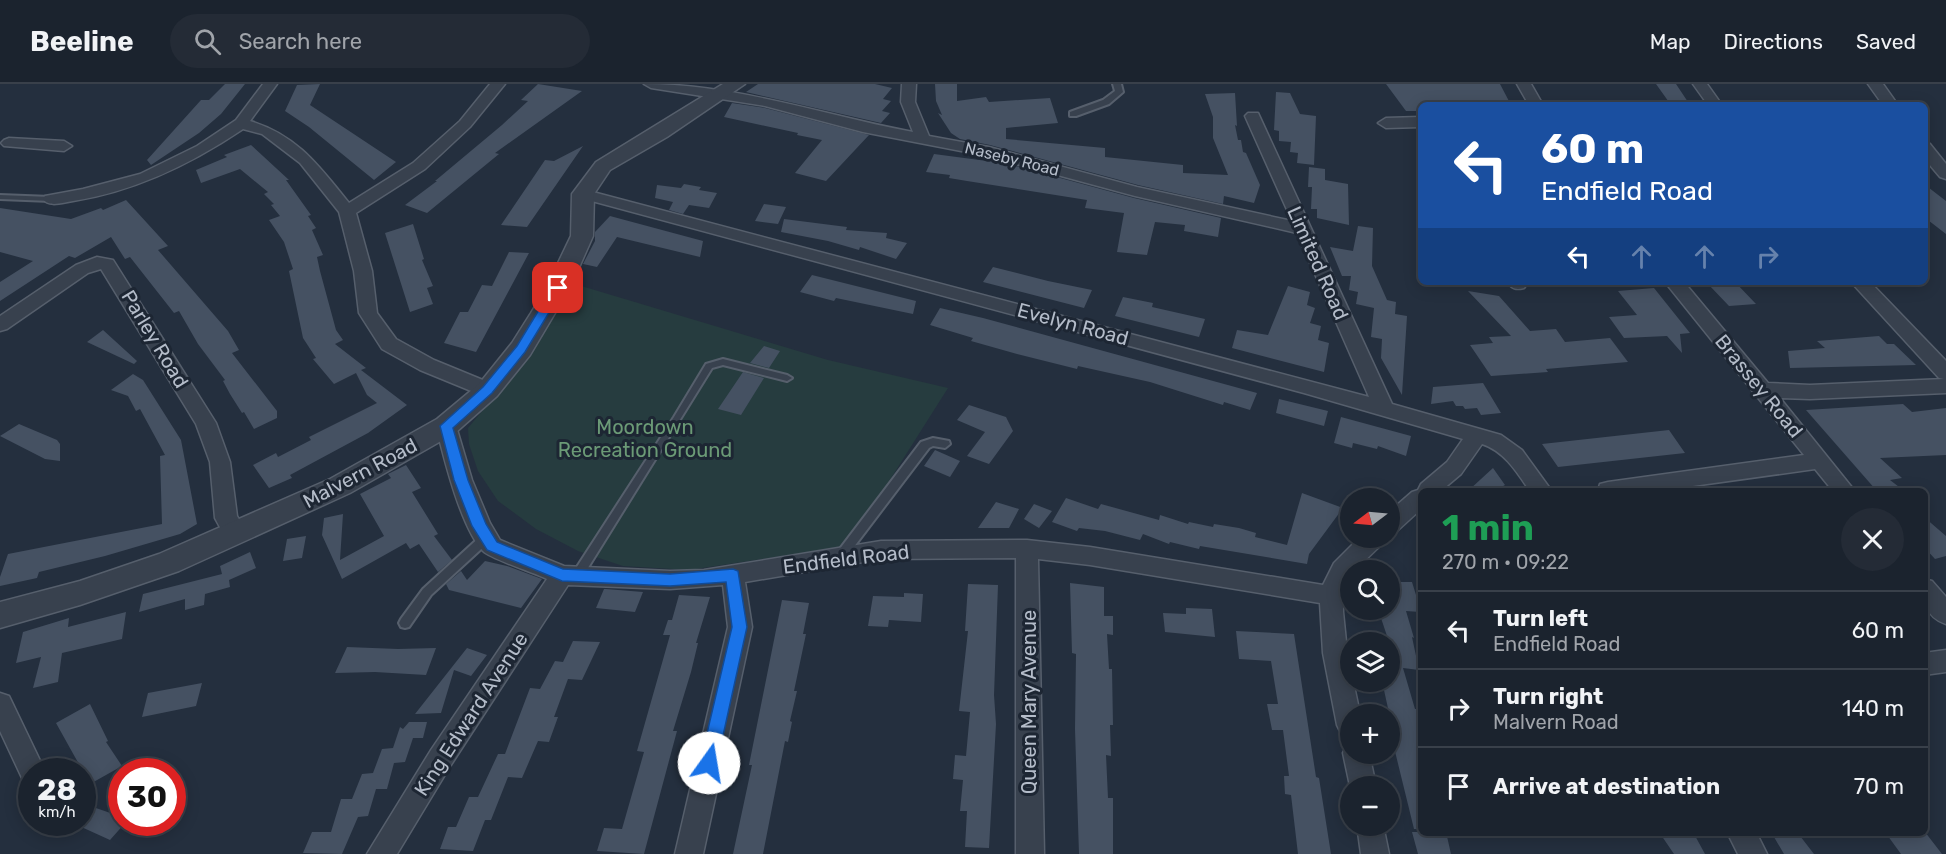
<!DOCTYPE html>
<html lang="en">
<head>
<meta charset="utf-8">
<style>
  :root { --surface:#1b232e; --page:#242b36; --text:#f1f3f6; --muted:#a0a4aa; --line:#39404a }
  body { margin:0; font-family:Rubik,sans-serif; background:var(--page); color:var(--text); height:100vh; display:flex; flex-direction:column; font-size:22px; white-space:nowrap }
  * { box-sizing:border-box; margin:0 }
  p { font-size:20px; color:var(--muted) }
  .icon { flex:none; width:33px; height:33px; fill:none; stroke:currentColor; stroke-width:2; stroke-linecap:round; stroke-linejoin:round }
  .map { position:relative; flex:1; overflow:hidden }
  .details { position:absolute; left:1418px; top:404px; width:510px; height:348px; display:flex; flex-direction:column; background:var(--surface); border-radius:9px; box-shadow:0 3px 15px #0003,0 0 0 2px var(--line) }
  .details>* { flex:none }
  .hud { position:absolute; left:1418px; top:18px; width:510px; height:183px; border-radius:9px; box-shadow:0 3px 15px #0003,0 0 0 2px var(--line); background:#1a4fa0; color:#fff; overflow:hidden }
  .needle { width:39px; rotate:254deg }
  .buttons { position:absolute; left:1340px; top:404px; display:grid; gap:12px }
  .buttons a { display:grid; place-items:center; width:60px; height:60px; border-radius:50%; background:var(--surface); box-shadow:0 3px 15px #0003,0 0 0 2px var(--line); font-size:30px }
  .speed { position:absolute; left:18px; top:674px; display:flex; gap:12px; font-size:30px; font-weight:700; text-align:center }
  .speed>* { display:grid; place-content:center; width:78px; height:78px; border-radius:50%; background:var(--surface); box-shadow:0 3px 15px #0003,0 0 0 2px var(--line); line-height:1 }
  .speed small { font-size:15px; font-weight:400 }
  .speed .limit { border:9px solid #d22; background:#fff; color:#111 }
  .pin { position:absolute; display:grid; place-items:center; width:51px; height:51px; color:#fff; margin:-26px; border-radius:12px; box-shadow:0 3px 9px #0006 }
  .me { position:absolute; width:66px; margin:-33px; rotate:13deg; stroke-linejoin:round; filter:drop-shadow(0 0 4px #0008) }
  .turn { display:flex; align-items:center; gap:21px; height:126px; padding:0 24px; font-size:27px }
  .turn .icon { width:78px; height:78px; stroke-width:2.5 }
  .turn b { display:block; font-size:42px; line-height:51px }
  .lanes { display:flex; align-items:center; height:57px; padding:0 24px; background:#0003; justify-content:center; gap:30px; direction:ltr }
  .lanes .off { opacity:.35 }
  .round { display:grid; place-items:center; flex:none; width:63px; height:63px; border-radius:32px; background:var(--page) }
  .head { display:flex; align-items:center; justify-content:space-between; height:102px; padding:0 24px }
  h1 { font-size:36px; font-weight:700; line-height:45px; color:#1e9e55 }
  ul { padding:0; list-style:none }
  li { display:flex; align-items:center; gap:18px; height:78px; padding:0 24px; border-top:2px solid var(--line) }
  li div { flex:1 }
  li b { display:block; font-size:22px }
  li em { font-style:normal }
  header { display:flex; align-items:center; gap:36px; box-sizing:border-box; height:84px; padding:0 30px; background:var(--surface); border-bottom:2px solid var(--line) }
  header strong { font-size:28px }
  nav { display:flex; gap:33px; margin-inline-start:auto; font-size:21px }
  .search { width:420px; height:54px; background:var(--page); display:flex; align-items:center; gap:15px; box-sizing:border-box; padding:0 21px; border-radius:33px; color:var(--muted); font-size:22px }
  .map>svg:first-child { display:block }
</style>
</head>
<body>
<header>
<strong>Beeline</strong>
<div class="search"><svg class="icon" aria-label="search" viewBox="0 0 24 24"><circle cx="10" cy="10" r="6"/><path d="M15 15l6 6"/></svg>Search here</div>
<nav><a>Map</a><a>Directions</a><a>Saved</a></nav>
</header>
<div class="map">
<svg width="1946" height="770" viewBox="0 0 1946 770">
  <rect width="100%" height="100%" fill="#242f3e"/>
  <path fill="#263c3f" d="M568 198 828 276 948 304 848 462 689 486 623 482 578 467 536 445 498 417 478 387 469 360 468 344 499 307Z"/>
  <path fill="#455162" d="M225 0H245L221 30 199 49 151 81 147 76 201 16H209Z
    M320 0 310 21 396 78 374 96 309 43 285 27 297 1Z
    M538 0 582 7 495 69 499 70 427 129 405 121 437 97H435L502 41 528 17 521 16Z
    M758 0H875L892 4 883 15 891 17 882 27 890 29 881 39 746 8Z
    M935 0H957V17L986 13 989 18 1050 14 1058 39 1006 44V55L1105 64V73L1183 81V89L1228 91 1213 54V33L1205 10 1235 9 1237 42 1235 41 1238 56H1241L1243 68 1246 69 1260 101 1254 119 1224 112 1223 120 1138 101 990 61 960 55 951 49 938 29 942 31 936 17Z
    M1386 0H1500L1511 21H1420V27H1406Z
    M1656 0H1676L1690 21H1671Z
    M1276 8 1290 9 1300 30 1316 32 1314 81 1297 79 1298 69 1290 68 1291 58 1279 57V47L1274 46Z
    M732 19 765 24 869 51 826 97 795 89 822 56 797 51 798 49 724 33Z
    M251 61 289 96H286L311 131 308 132 316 144 312 146 323 171 317 173 320 187 336 246 343 256 335 260 366 284 361 286 407 321 368 349 290 391 292 394 269 404 253 381 276 369 278 373 311 356 309 353 377 319 367 311 356 289 334 300 313 275 316 274 303 254 289 187 293 185 284 158 269 136 280 132 271 121 274 120 264 110 268 108 240 85 201 99 196 86 227 73 224 71Z
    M583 62 527 143 501 141 545 76 554 77Z
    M934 70 987 77 983 74H986L1134 114 1221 134 1218 153 1184 147 1185 141 1155 138 1147 171 1117 168 1124 129 1085 124 1087 116 967 97 949 94 950 91 926 88Z
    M1309 83 1325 85V96L1348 100 1349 141 1317 134V125H1311L1312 103H1308Z
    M684 100 701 103 699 106 717 109 709 124 689 121 683 130 669 126 673 118 655 114 657 101 681 104Z
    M1924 100 1946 117V150L1924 133Z
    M126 116 168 162 158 166 228 247 239 266 232 269 277 327V334L254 345 244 328 242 329 230 310 223 297 225 296 198 260 179 227 174 229 130 173 125 175 111 153 75 174 69 172 0 217V198L33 177 0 168V124L71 135 101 124 103 126Z
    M764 120 786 123 778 140 755 137Z
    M610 132 703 157 700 173 617 153 597 183 583 180 595 157V148Z
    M784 135 847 143 846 146 887 149 886 154 907 159 896 175 860 163 859 166 828 157 781 148Z
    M413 140 424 175 422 176 433 202 427 204 433 220 410 228 385 149Z
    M1358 142 1373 144 1372 182 1387 216 1396 218 1395 230 1407 232 1402 311 1381 274 1382 255 1371 253 1374 224 1356 220 1358 208 1349 206 1351 192H1342L1330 163 1353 167Z
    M509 168 529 169 476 268 444 259 460 228H468L482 201 492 202Z
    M993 183 1048 197 1092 206 1084 224 983 198Z
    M812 191 916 217 913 230 836 214 834 217 800 208Z
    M1735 198 1756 220 1729 222 1708 200Z
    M1288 202 1310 208 1307 221 1315 224 1310 239 1321 242 1318 256 1329 259 1324 288 1232 264 1237 246 1268 251Z
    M1654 204 1690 249 1680 250 1682 269 1667 252 1624 254 1609 233 1637 231 1618 207Z
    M1468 207 1499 212 1530 247 1556 245 1565 258 1610 254 1628 278 1546 285 1548 288 1491 292 1470 261 1493 259 1489 253 1511 252Z
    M1123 213 1153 219 1152 223 1205 235 1199 253 1115 232Z
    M940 224 983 234 1257 309 1250 326 1224 318 1223 321 1150 298 1078 282 1077 285 1017 270 971 257 973 254 930 241Z
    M103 246 137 277 134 280 87 258Z
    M1879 252 1887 260H1894L1916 281 1790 284 1788 267 1825 264 1817 257Z
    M764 262 780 267 769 284 750 279Z
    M743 288 764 294 741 331 718 325Z
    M133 290 143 296 181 356 197 440 180 450 105 472 39 488 37 494 0 502V493L8 470 162 440 160 372 165 371 140 325 136 327 128 312 111 306Z
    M1483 299 1501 329 1481 331 1477 324 1465 325 1463 322H1456L1453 317 1431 320 1433 303Z
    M1279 315 1328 327 1324 342 1276 329Z
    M1903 320 1912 328 1946 324V371L1880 374 1902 394 1890 396 1903 406H1876L1806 326Z
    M969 321 1006 333 1013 347 989 380 967 372 985 348 957 336Z
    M1341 333 1411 352 1406 372 1378 362 1377 365 1353 359 1352 364 1334 359Z
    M19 340 57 356 60 360V377L45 375 0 352Z
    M1669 346 1685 369 1558 383 1542 360Z
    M935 366 960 377 950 393 924 382Z
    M406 381 421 404 412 408 438 450 434 452 452 476 438 488 419 460 410 465 406 459 342 495 322 451 324 434 343 430 340 476 384 452 360 410 391 394 388 390Z
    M1493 384 1505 401 1496 406H1469Z
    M1302 409 1343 424 1309 470 1307 480 1200 462 1199 465 1170 458 1169 460 1143 450 1140 456 1105 447 1079 444 1077 447 1052 438 1066 414 1098 425 1101 420 1159 436 1160 431 1188 440 1189 438 1213 443 1214 440 1239 444 1256 449 1255 453 1287 461Z
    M996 418 1019 425 1009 444H978Z
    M1034 420 1052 427 1039 444 1024 435Z
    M1924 433 1946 452V472L1935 475 1924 463Z
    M306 452 302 474 283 477 287 455Z
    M250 468 256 484 229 496 230 503 205 510 204 521 185 526V515L139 528 143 510 222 490 220 482Z
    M485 477 507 482 542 495 521 524 449 506 446 500 461 487 467 496Z
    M1389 485H1393L1397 498H1412L1420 524V528L1406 527 1414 554 1412 553 1419 586 1403 584 1415 625H1419L1420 633V745H1414L1390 647H1393L1382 597H1389V558L1378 525H1389Z
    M1070 499 1104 503V532H1113V551L1107 550 1109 585H1112L1113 641H1110L1111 672 1106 671 1108 714H1113V770H1079L1075 645 1076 570 1072 569Z
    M968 500 998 501 994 611 996 640 989 764 965 763 967 727H960L963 696 953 695 955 671 966 672 970 628 959 627 968 547H965Z
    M604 505H606L643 508 635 528 596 524Z
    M904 509 923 510 921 538 889 536 888 543 868 542 873 512 904 513Z
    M679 511 710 513 696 559H698L691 588 673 647H677L644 770 597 767 604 744 622 745 644 668 637 667 670 551H663L668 536H672Z
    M782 516 809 519 803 550H806L794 607H797L790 637 792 638 788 658 785 657 763 770H733L752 681H749Z
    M1186 524 1212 525 1215 553 1165 548 1163 529 1186 530Z
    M126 528 122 555 62 569 58 598 33 604 41 573 16 579 23 548 69 534 68 543Z
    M1236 547 1294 550 1316 693 1319 694 1331 770H1298L1291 711 1285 710 1284 692H1289L1283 646H1272L1267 620H1278L1271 577 1239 575Z
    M573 557 600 558 582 596 568 595 554 633H558L549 658 538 657 522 694 508 693 491 736H485L473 767 440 765 448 743H456L469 713H478L498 670H505L530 604 540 605 555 577 563 578Z
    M347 563 398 565 436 564 426 591 375 588 335 589Z
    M467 564 487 571 471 592 454 586 441 629 415 630Z
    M202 599 196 622 142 633 148 609Z
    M90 620 108 657 106 658 122 682 90 700 56 639Z
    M409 638H427L423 654H413L405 678 394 679 387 705H376L368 732 358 733 342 770 303 769 312 748H331L341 715H352L362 690 373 689 382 665 393 664 400 643 403 645Z
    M93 723 122 733V738H126L110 756 77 741 82 738Z
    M1412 748H1446L1451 770H1418Z
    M1659 748H1693L1705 770H1674Z
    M1771 748H1797L1814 770H1784Z
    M1885 748H1925L1942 770H1901Z"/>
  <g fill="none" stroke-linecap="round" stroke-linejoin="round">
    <defs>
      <path id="service" d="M1113 0H1121L1123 8 1109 20 1076 32H1070V28L1103 16 1115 7Z
        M0 111 51 113 55 115 51 117 0 115Z
        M723 275 787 291 792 294 787 297 723 281 712 284 581 495 577 497 573 495 571 492 573 489 674 333 706 280Z
        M933 354 949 357 950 360 945 364 933 362 929 364 844 476 840 478 836 476 834 473 836 470 921 358Z
        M487 449 491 450 493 453 491 456 431 511 409 543 405 544 401 543 399 539 401 535 423 505 483 450Z"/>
      <path id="minor" d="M263 0H277L250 37C297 51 319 82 349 119L413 79 460 37 490 0H505L470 43 425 85 356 129 372 187 377 229 396 255 434 276 495 301 498 306 495 311 488 313 481 311 420 286 382 265 359 229 354 187 339 128 300 79 262 50 243 45C191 80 136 107 73 117 64 118 49 124 43 115L45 112 83 105 140 90 197 62 236 36Z
        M644 0C736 0 823 31 913 48L901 18 902 0H916L915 18 929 52 989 63 1137 103 1292 137 1245 32 1248 29H1258L1392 320 1501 351 1522 366 1551 406H1529C1517 388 1504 367 1482 360L1461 390 1442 406H1420V426L1397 447 1389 450V428L1412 408 1418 406 1421 400 1447 378 1463 355 1304 309 577 113 575 110 577 107H589L1369 313 1297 149 1135 112 987 72 863 48 765 22 651 4Z
        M1517 0H1531L1543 21H1529Z
        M1693 0H1707L1722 21H1708Z
        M1868 0H1883L1898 21H1883Z
        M1420 33V43L1386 44 1378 39 1386 34Z
        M9 54 64 57 72 62 64 67 4 62 1 59 4 56Z
        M1924 58 1930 60 1946 80V95L1940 93 1924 74Z
        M97 173 113 176 216 339 230 378 237 432 248 450 245 456C228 462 222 447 215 434L210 378 196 340 101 185 88 189 7 245 0 247V232L76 181Z
        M1507 198H1526L1527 200 1524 204C1516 206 1512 205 1507 198Z
        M1665 198H1684L1768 299 1810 301 1944 295 1939 294 1851 198H1870L1946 277V309L1810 315 1780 314 1854 406H1832L1815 385 1664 406H1598L1600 400 1608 398 1804 371Z
        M446 335 453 337 456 342 472 396 490 439 500 456 564 482 670 487 704 486 881 457 1027 456 1090 463 1323 501 1334 479 1360 453H1386L1383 459 1355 486H1350L1343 511V528L1350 597H1353L1360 630H1350V653L1341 649 1337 641 1323 569 1320 519 1090 481 1038 475 1044 770H1016V474L881 475 745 498 752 543 703 770H675L728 543 723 501 670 505 568 501 449 684 397 770H367L431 666 547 495C535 489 491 475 483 467 461 444 444 374 436 342L439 337Z
        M1924 495 1932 497 1946 513V540C1923 532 1924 515 1924 495Z
        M1946 566V588L1924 591V569Z
        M0 609 9 612 45 687H32V699L23 696 0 647Z
        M1350 659V669H1369L1376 702H1350L1343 669 1347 661Z
        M1357 741H1383L1389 770H1361Z
        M1727 748H1756L1767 770H1738Z"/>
      <path id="tertiary" d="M723 0H745L667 53 610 86 594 110 593 152 570 204 555 229 530 271 497 312 455 349 350 409 179 487 80 521 0 544V518L80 497 159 470 330 395 437 335 479 300 512 259 531 229 546 204 571 152 572 110 596 78Z"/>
    </defs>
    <use href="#service" stroke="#565f6c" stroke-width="4"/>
    <use href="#minor" stroke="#565f6c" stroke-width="3"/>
    <use href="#tertiary" stroke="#565f6c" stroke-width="3"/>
    <use href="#service" fill="#38414e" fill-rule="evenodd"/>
    <use href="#minor" fill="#38414e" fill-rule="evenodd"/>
    <use href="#tertiary" fill="#38414e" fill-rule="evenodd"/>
  </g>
  <path fill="#1a73e8" stroke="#114b97" stroke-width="1.5" d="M558 200 564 204 525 268 492 309 453 344 468 396 486 440 497 458 563 485 670 490 733 485 738 487 747 543 717 679 715 685 709 687 703 685 700 679 732 543 726 498 670 502 562 497 487 466 472 442 454 396 440 342 483 303 517 262 554 201Z"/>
  <g text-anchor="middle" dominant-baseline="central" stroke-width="6" stroke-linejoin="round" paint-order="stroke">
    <g font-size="16" fill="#b4bcc9" stroke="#1d2633">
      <text transform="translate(1012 75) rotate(14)">Naseby Road</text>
    </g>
    <g font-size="20" fill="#b4bcc9" stroke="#1d2633">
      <text transform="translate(1318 179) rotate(66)">Limited Road</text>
      <text transform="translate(1073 240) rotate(15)">Evelyn Road</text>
      <text transform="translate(155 255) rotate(59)">Parley Road</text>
      <text transform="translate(1759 302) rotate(51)">Brassey Road</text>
      <text transform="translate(360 389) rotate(-28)">Malvern Road</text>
      <text transform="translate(846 475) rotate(-7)">Endfield Road</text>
      <text transform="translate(1029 618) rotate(-90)">Queen Mary Avenue</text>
      <text transform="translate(471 630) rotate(-57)">King Edward Avenue</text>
    </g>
    <g font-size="20" fill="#6b9a76" stroke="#1d2633">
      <text x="645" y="343">Moordown<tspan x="645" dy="23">Recreation Ground</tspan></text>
    </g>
  </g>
</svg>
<div class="buttons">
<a><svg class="needle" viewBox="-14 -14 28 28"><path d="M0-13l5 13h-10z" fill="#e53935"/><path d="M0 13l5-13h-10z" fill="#a0a4aa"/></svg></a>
<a><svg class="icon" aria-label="search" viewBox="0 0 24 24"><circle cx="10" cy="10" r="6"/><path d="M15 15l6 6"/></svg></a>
<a><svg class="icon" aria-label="layers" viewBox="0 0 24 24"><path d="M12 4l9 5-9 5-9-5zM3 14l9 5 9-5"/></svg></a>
<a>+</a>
<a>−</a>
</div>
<div class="speed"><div>28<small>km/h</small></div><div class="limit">30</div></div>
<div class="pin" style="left:558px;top:204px;background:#d93025"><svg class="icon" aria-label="arrive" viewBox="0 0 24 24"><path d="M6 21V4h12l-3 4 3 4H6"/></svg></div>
<svg class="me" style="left:709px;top:679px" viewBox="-20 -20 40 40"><circle r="19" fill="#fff"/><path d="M0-13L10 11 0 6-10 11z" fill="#1a73e8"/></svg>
<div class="hud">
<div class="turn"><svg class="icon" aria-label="left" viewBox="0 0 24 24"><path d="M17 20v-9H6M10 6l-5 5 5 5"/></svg><div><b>60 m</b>Endfield Road</div></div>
<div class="lanes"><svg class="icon" aria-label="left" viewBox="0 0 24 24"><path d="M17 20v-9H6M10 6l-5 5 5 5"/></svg><svg class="icon off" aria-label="ahead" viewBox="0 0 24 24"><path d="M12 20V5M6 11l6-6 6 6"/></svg><svg class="icon off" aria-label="ahead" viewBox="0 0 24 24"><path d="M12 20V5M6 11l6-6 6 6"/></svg><svg class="icon off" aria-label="right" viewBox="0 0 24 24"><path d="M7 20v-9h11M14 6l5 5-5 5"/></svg></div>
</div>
<section class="details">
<div class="head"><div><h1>1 min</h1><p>270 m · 09:22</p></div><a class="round"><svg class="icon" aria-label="close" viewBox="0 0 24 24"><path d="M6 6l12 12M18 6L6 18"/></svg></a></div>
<ul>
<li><svg class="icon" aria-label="left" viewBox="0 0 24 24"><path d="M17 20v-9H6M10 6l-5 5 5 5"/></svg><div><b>Turn left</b><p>Endfield Road</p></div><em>60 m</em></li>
<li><svg class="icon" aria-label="right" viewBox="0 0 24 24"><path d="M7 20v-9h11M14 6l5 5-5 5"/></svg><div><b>Turn right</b><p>Malvern Road</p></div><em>140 m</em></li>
<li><svg class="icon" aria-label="arrive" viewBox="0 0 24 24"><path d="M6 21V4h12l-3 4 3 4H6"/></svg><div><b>Arrive at destination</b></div><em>70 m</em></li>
</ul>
</section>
</div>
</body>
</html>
